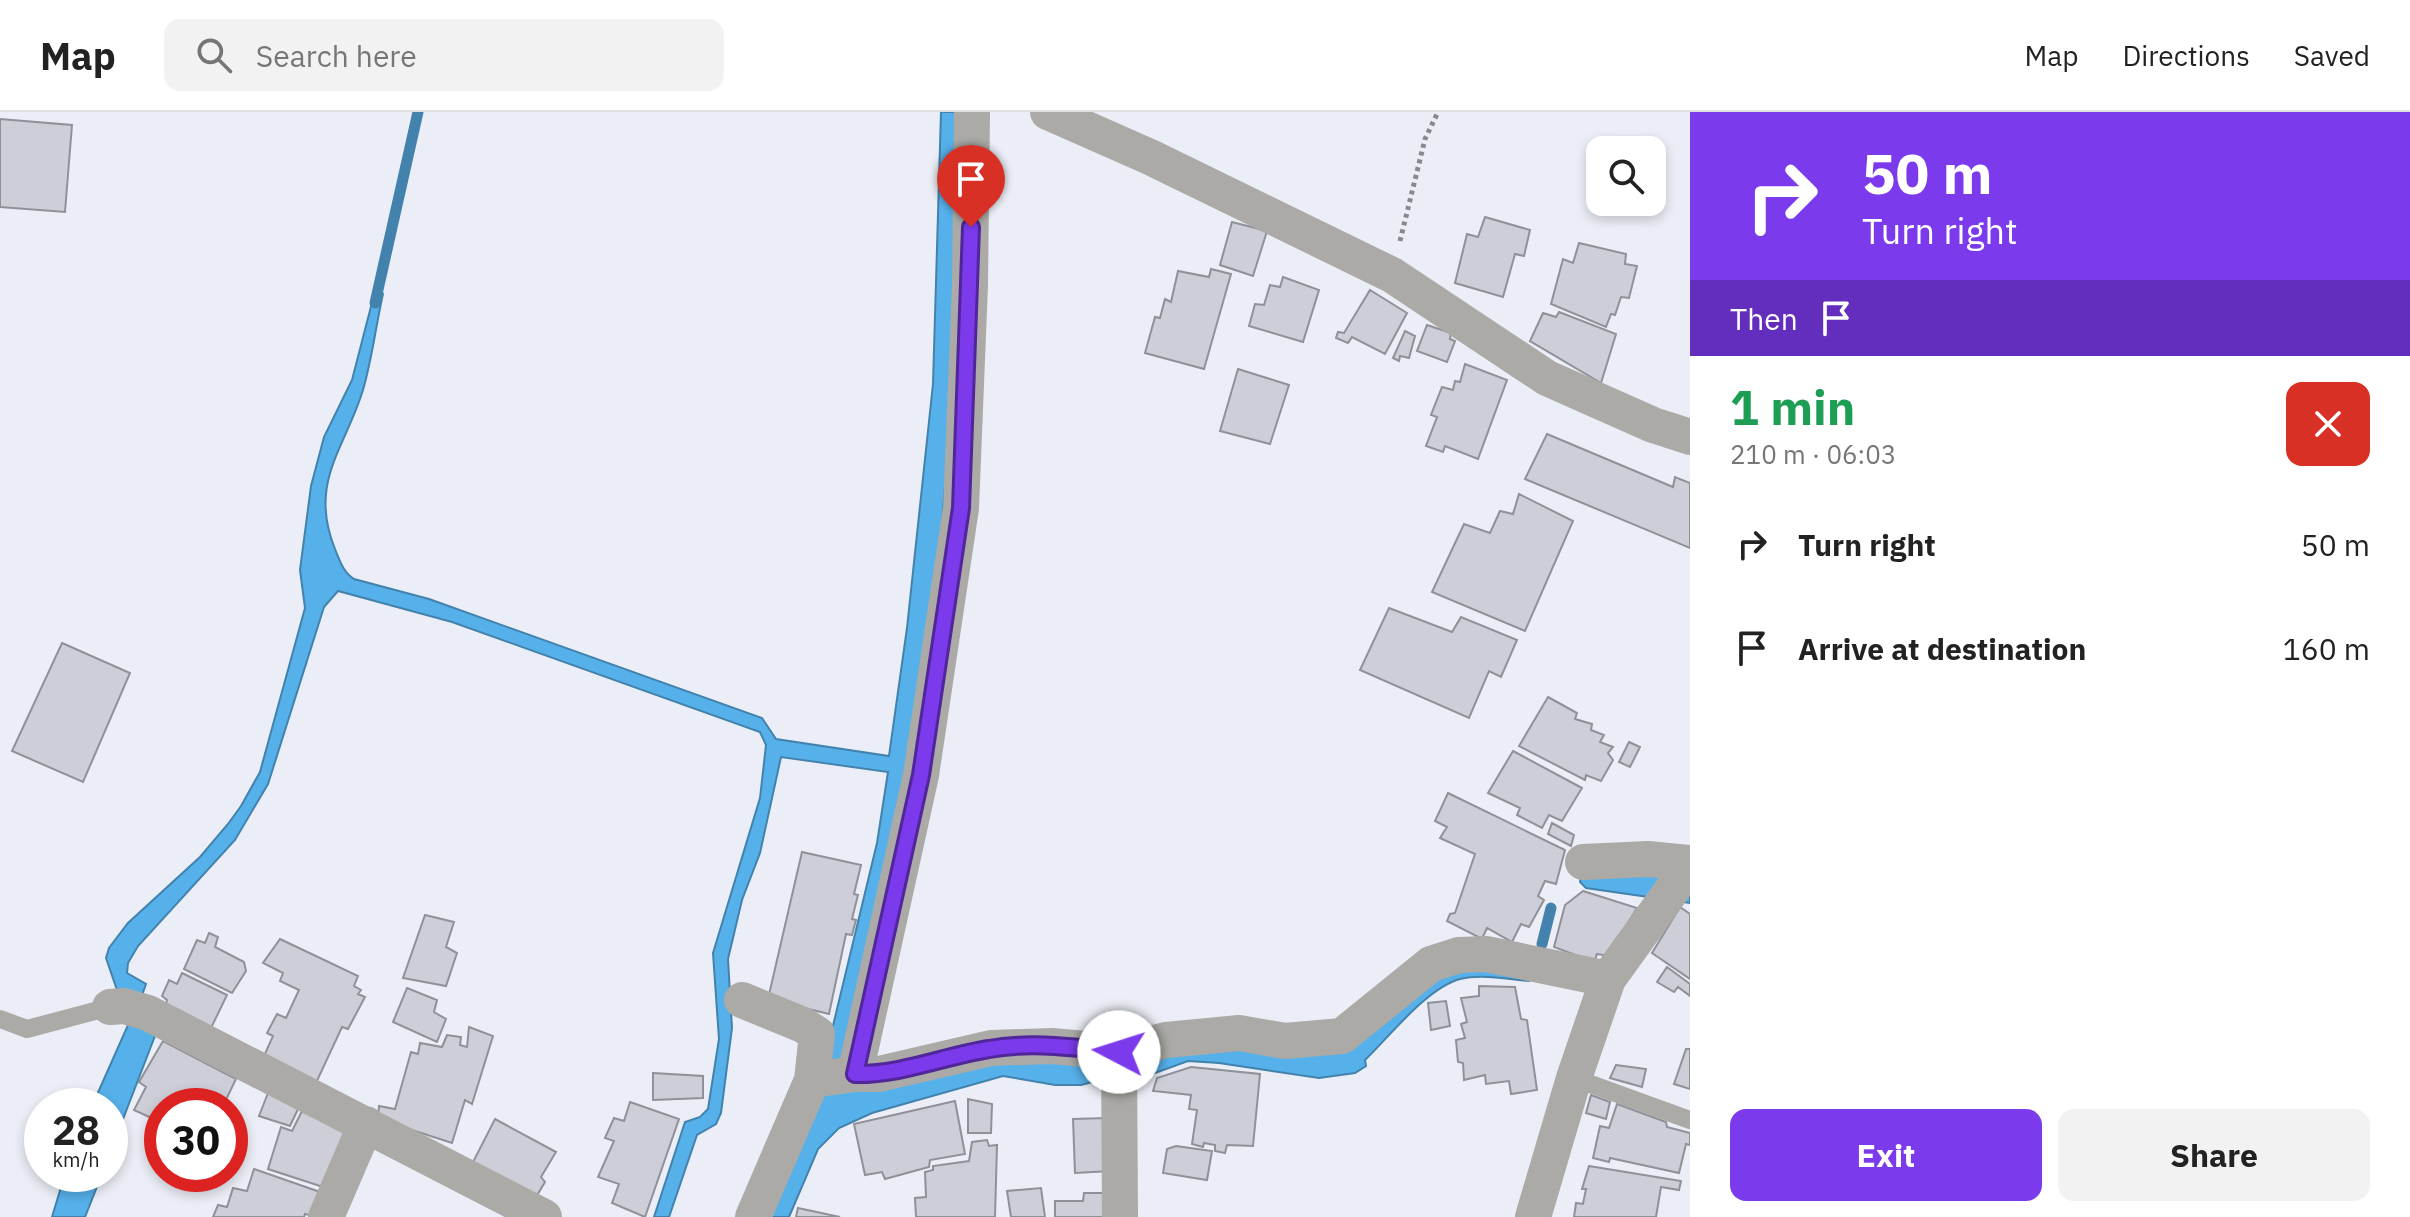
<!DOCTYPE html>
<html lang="en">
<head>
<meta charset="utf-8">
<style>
  :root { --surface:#fff; --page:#f2f2f2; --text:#222; --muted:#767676; --line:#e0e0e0; --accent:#7c3aed }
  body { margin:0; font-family:"IBM Plex Sans",sans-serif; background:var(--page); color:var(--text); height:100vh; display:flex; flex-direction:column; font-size:30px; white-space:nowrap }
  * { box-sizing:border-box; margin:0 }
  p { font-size:26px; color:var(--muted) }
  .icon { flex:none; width:44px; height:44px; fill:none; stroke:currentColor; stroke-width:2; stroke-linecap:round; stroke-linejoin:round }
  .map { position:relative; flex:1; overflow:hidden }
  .side { display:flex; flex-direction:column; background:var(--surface); width:720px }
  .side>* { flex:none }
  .top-card { background:#7c3aed; color:#fff; overflow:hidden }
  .tools { position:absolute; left:1586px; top:24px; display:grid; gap:16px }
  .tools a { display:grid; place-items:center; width:80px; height:80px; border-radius:16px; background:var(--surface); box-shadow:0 4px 12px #0003; font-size:40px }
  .speed { position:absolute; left:24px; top:976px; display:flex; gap:16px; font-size:40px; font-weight:700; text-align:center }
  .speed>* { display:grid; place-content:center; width:104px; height:104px; border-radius:50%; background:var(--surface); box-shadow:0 4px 12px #0003; line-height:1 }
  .speed small { font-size:20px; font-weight:400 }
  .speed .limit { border:12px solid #d22; background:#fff; color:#111 }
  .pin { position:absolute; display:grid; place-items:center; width:68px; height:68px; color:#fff; margin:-82px -34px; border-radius:50% 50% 50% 0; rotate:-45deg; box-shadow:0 0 8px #0007 }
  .pin .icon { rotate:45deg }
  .me { position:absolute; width:88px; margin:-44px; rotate:275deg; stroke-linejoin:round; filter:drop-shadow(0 0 6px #0008) }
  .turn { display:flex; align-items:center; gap:28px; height:168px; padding:0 40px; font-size:36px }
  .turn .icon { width:104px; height:104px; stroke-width:2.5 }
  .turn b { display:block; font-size:56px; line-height:68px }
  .then { display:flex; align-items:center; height:76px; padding:0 40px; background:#0003; gap:16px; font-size:30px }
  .round { display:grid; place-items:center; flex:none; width:84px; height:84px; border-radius:16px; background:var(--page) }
  .head { display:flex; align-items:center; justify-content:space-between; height:136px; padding:0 40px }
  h1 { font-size:48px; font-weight:700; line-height:60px; color:#1e9e55 }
  .button { display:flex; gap:16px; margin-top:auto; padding:16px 40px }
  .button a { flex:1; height:92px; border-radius:16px; background:var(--accent); color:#fff; font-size:32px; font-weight:700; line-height:92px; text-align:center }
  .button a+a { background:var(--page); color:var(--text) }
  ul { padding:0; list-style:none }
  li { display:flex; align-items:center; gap:24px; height:104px; padding:0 40px }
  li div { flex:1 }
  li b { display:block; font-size:30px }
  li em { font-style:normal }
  header { display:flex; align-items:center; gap:48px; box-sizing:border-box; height:112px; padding:0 40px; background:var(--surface); border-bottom:2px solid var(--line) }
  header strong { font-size:38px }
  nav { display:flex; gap:44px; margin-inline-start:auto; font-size:28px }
  .search { width:560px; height:72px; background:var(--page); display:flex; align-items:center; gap:20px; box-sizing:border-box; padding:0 28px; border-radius:16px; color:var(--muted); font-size:30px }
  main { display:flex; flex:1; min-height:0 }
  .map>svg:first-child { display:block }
</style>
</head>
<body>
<header>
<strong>Map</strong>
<div class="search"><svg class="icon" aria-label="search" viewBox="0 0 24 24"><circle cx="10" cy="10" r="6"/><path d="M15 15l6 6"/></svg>Search here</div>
<nav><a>Map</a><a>Directions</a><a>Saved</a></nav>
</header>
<main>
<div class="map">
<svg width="1690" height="1105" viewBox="0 0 1690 1105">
  <rect width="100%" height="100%" fill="#eceef7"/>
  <path fill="#56b1eb" stroke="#4282ac" stroke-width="2" d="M941 0H963L960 180 936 489 850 956 1187 932 1295 942 1466 851 1531 860 1529 869C1507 867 1482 862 1460 867 1427 876 1390 924 1365 948L1366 954 1355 961 1319 966 1219 951 1188 949 1155 961 1108 966 1081 973H1055L1003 964 872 1001 839 1016 818 1037 789 1105H764L831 922 877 731 888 660 781 645 760 741 742 788 728 847 732 916 721 1001 716 1012 697 1023 669 1105H654L685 1010 700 1005 708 997 719 927 713 841 760 686 766 633 760 620 452 510 338 479 324 495 268 672 235 728 138 834 128 851 127 861 146 872 141 886 117 878 106 846 109 836 128 811 200 745 228 712 241 694 260 660 305 496 300 458 311 374 324 325 352 268 375 179 379 176 383 182C376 213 372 247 363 278 345 337 308 370 335 437 340 449 343 460 354 467L429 487 762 606 776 627 889 644 907 516 933 272Z
    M1639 759 1690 773V791L1586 776 1580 770 1581 764Z
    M132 904 158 916 110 1041V994H92Z
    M65 1062H102L85 1105H52Z"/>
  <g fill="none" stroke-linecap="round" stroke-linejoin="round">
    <path stroke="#4282ac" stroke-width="11" d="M375 191 418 0
      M1542 832 1551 796"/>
  </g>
  <path fill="#cdced7" stroke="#8f9199" stroke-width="2" d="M0 7 72 13 65 100 0 95Z
    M1485 105 1530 118 1524 144 1515 142 1503 185 1455 171 1467 122 1478 125Z
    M1232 110 1267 119 1253 164 1220 153Z
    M1579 131 1626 142 1625 152 1637 154 1629 186 1621 185 1615 203 1611 202 1606 215 1551 192 1563 147 1573 151Z
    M1211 157 1231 162 1204 257 1145 241 1155 205 1160 206 1165 187 1171 190 1178 159 1209 165Z
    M1283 165 1319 178 1303 230 1249 214 1255 192 1264 193 1270 173 1280 175Z
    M1370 178 1407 201 1385 242 1352 225 1348 231 1336 226 1338 220 1344 221Z
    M1559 200 1616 222 1601 271 1530 229 1543 201 1556 205Z
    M1427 213 1451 221 1450 227 1455 229 1447 250 1417 239Z
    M1405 219 1415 224 1409 246 1400 244 1399 249 1393 246Z
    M1465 252 1507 268 1478 347 1445 334 1443 340 1426 334 1437 305 1431 303 1442 275 1453 278 1455 269 1460 270Z
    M1238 257 1289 273 1270 332 1220 319Z
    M1547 322 1673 375 1675 365 1690 371V436L1525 367Z
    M1519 382 1573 409 1525 519 1432 480 1464 412 1490 421 1500 399 1513 402Z
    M1389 496 1452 520 1461 505 1517 528 1501 565 1489 559 1469 606 1360 558Z
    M62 531 130 561 83 670 12 639Z
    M1548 585 1577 601 1575 607 1592 612 1591 618 1604 623 1600 630 1613 635 1608 641 1613 648 1601 669 1586 663 1585 668 1519 634Z
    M1629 630 1640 635 1630 655 1619 650Z
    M1513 639 1582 676 1562 709 1549 703 1542 716 1517 703 1520 696 1488 681Z
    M1448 681 1565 738 1556 772 1545 769 1538 784 1544 788 1529 815 1521 812 1512 830 1487 816 1482 827 1447 809 1450 802 1455 801 1475 742 1440 726 1447 715 1435 709Z
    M1552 711 1574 723 1571 734 1548 722Z
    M802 740 861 753 854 782 858 783 852 807 856 808 852 823 846 822 829 902 768 887Z
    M1583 779 1637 796 1608 844 1597 842 1594 850 1554 835 1565 793Z
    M1680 795 1690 802V867L1652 841Z
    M425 803 454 810 446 835 457 841 446 874 403 866Z
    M209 821 218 825 215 835 244 850 246 859 232 881 184 857 197 828 205 831Z
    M280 827 358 864 354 874 361 878 358 882 365 885 348 917 342 915 316 971 264 944 273 924 267 921 277 902 286 906 299 878 280 869 283 861 263 851Z
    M1667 855 1690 872V884L1678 875 1674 880 1657 870Z
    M182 861 227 883 211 916 166 892 167 888 162 884 169 868 177 872Z
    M1479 874 1515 875 1521 907 1527 908 1537 978 1511 982 1509 969 1486 972 1485 963 1464 968 1463 951 1458 950 1456 928 1465 926 1461 912 1467 910 1461 886 1479 884Z
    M407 876 437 888 434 900 446 907 437 930 393 910Z
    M1446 889 1450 914 1431 918 1428 891Z
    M469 915 493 924 472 992 465 988 452 1031 378 1007 379 994 395 997 411 940 418 942 420 931 442 935 447 923 461 925 460 933 467 935Z
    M163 929 236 967 223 994H162V1011L134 998 146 975 139 970Z
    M1686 937H1690V977L1674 972Z
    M1616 953 1646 957 1642 975 1610 966Z
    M1191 955 1260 962 1253 1034 1227 1033 1225 1041 1215 1039V1033L1204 1031 1203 1035 1192 1032 1197 998 1189 997 1191 983 1153 979 1157 966Z
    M653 961 703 964V986L653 988Z
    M268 981 299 995 290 1014 259 1004Z
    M1591 983 1610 990 1606 1007 1586 1001Z
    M968 987 992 992 991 1021H968Z
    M955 989 965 1042 930 1048 929 1055 885 1067 882 1060 865 1063 854 1012Z
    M630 990 679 1007 645 1105 612 1091 619 1072 598 1065 614 1029 605 1026 614 1006 624 1009Z
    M1617 992 1666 1010 1667 1015 1690 1021V1033L1686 1032 1679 1061 1610 1046 1609 1050 1593 1046 1600 1014 1609 1016Z
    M302 999 345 1018 323 1075 268 1057 281 1015 292 1019Z
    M1107 1006 1111 1059 1075 1061 1073 1007Z
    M495 1007 556 1040 541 1065 545 1070 536 1085 473 1050Z
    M987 1028 989 1034 997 1033 995 1105H916L915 1086 926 1085 925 1060 933 1058V1054L969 1049 972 1030Z
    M1176 1034 1212 1039 1207 1068 1163 1061 1167 1037Z
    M1589 1054 1681 1069 1679 1078 1661 1075 1656 1105H1574L1576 1091 1583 1092 1586 1077H1582Z
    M254 1057 320 1080 314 1104 305 1102 304 1105H213L218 1093 227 1095 233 1076 247 1079Z
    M1041 1076 1045 1105H1011L1007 1079Z
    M1084 1081H1109L1110 1105H1055V1089H1083Z
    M798 1096 840 1105H796Z"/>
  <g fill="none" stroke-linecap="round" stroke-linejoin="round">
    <path stroke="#87898f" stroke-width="5" stroke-dasharray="4 4" stroke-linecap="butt" d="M1400 129 1425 27 1438 0"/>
    <path stroke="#abaaa6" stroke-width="18" d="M0 907 27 917 110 895
      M1574 966 1690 1008"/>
    <path stroke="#abaaa6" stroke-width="36" d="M1048 0 1150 45 1392 163 1547 266 1653 313 1690 325
      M1583 750 1648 747 1690 751
      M742 888 803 913 817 922 812 968 753 1105
      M110 895 124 894 148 901 544 1105
      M1119 940 1120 1105
      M855 962 921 663 961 396 970 173 972 0
      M812 968 855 962H879L991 936 1052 934 1119 940 1166 928 1239 921 1285 929 1342 924 1431 852 1459 843 1486 842 1608 867
      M326 1105 366 1012
      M1533 1105 1574 966 1608 867 1690 753"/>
  </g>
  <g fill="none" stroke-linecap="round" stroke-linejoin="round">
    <defs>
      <path id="route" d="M971 115 961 396 921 663 855 962C901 963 944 944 989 937 1031 929 1077 936 1119 940"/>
    </defs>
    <use href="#route" stroke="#51269a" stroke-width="20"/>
    <use href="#route" stroke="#7c3aed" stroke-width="14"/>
  </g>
</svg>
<div class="tools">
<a><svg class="icon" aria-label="search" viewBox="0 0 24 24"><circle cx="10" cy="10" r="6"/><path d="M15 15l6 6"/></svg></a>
</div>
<div class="speed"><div>28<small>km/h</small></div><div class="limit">30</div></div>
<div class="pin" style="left:971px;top:115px;background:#d93025"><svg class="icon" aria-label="arrive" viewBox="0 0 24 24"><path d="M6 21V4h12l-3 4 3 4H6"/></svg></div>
<svg class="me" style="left:1119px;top:940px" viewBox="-20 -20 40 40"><circle r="19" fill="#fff"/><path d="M0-13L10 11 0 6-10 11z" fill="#7c3aed"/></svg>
</div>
<section class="side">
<div class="top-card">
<div class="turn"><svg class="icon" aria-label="right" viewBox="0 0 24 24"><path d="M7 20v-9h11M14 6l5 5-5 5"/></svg><div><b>50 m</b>Turn right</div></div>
<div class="then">Then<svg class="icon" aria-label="arrive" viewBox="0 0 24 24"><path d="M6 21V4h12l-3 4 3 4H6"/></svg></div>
</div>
<div class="head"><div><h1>1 min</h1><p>210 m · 06:03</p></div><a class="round" style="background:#d93025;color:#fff"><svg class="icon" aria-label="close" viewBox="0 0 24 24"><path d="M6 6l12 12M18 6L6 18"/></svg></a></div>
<ul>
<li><svg class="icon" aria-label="right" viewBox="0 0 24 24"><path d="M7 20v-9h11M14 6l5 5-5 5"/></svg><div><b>Turn right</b></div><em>50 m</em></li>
<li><svg class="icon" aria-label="arrive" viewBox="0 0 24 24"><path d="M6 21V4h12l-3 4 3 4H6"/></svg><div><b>Arrive at destination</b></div><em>160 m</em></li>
</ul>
<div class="button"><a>Exit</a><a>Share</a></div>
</section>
</main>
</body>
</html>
